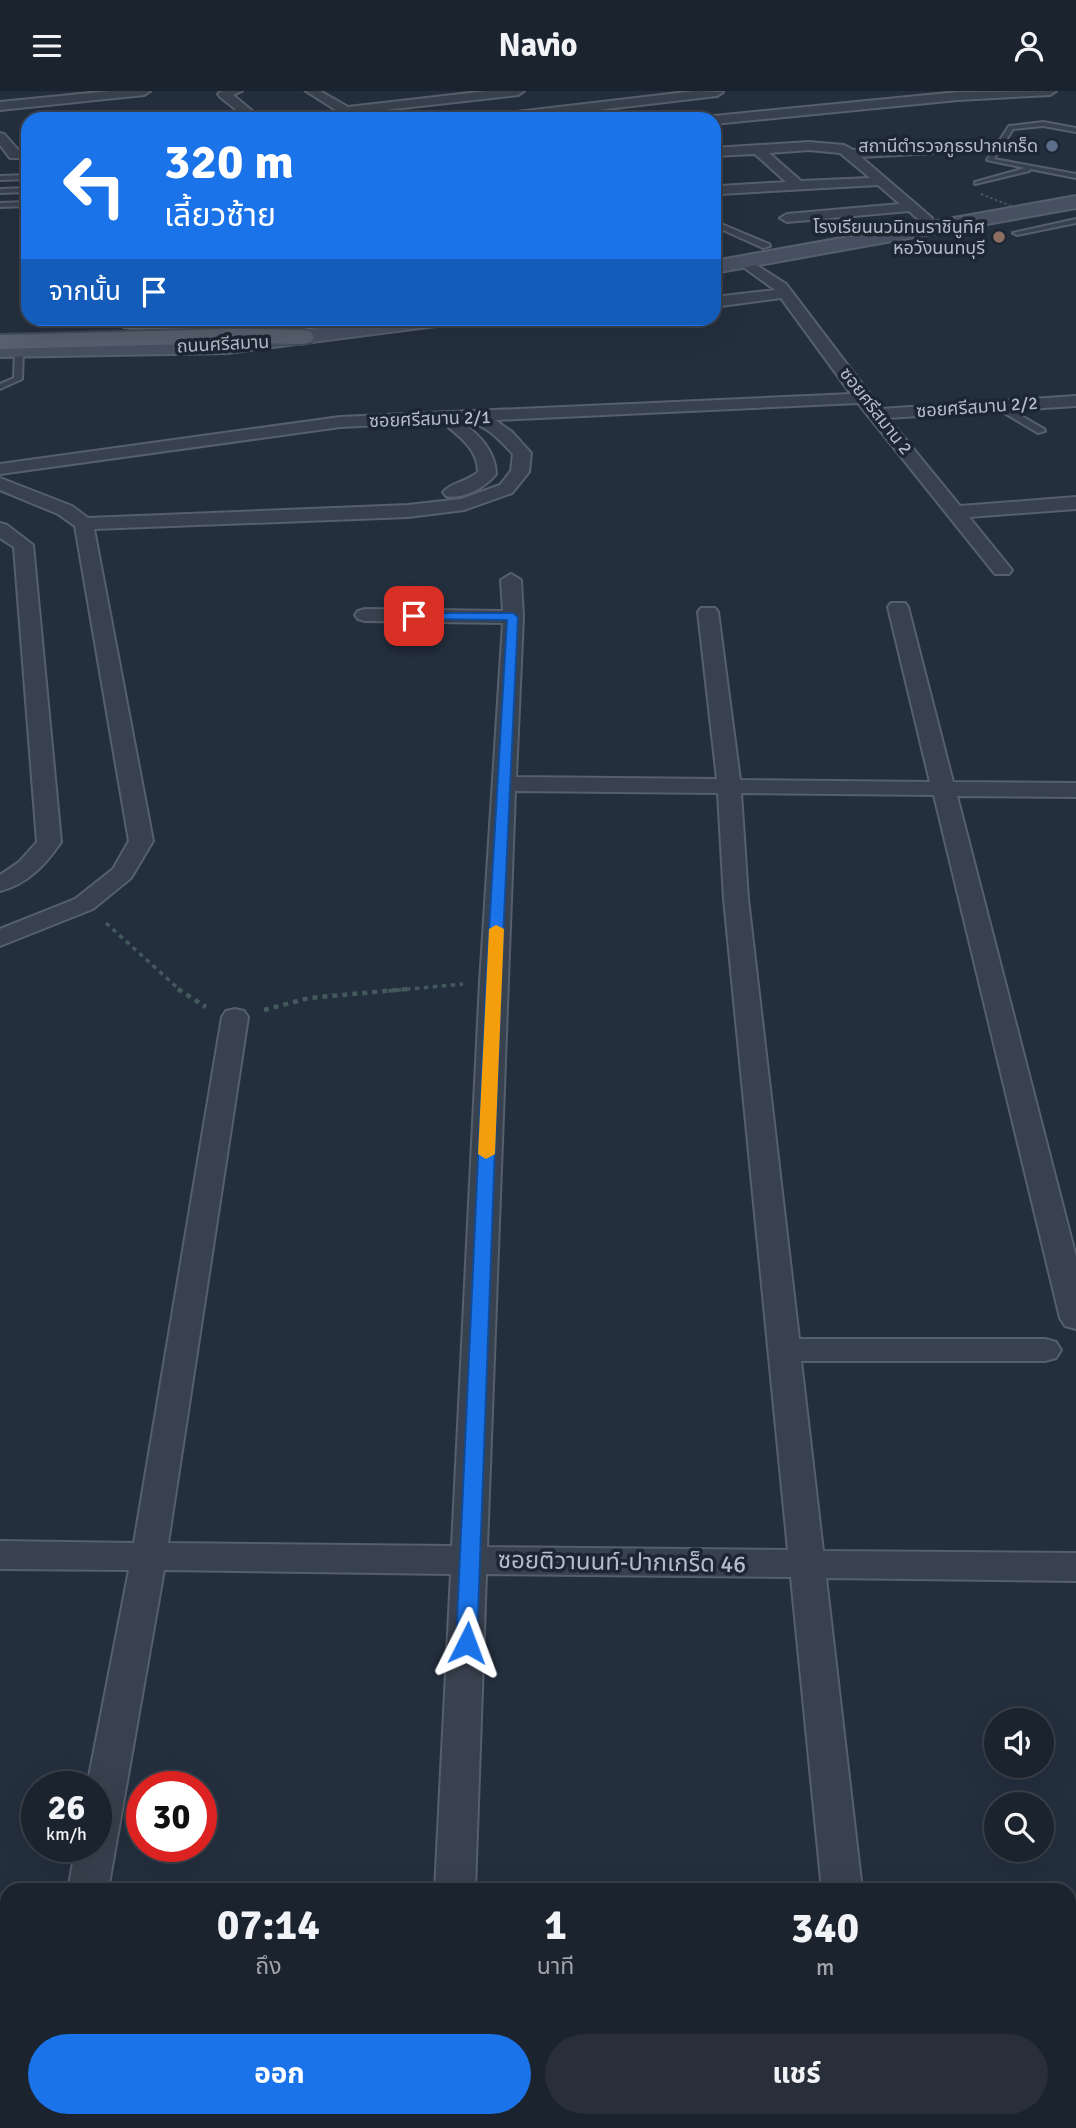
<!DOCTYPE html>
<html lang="th">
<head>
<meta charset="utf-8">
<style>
  :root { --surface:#1b232e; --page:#282f3a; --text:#f1f3f6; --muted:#a0a4aa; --line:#39404a; --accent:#1a73e8 }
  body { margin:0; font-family:Signika,"Noto Sans Thai",sans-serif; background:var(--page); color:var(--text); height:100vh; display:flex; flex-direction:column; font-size:26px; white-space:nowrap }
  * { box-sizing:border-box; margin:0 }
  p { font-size:23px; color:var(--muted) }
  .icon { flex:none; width:38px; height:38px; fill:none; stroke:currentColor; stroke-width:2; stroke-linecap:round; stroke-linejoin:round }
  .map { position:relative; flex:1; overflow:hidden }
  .panel { position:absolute; left:0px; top:1792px; width:1076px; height:245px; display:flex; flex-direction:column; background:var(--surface); border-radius:21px 21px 0 0; box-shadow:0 7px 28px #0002,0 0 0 2px var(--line) }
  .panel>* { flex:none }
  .banner { position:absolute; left:21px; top:21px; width:700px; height:214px; border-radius:21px; box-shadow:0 7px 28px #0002,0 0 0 2px var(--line); background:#1a73e8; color:#fff; overflow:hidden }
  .buttons { position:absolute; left:984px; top:1617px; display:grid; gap:14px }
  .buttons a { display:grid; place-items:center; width:70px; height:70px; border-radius:50%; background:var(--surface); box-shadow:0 7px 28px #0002,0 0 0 2px var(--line); font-size:35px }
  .speed { position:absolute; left:21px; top:1680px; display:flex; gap:14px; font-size:35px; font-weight:700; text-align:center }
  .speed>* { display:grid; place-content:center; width:91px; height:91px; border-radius:50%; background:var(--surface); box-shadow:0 7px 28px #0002,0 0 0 2px var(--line); line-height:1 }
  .speed small { font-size:18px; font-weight:400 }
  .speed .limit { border:10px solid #d22; background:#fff; color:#111 }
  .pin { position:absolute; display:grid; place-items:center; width:60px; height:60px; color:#fff; margin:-30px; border-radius:14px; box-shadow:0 4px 10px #0006 }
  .me { position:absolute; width:77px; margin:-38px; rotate:3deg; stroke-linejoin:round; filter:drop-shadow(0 0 5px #0008) }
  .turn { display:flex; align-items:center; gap:24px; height:147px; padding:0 28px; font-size:32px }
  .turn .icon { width:91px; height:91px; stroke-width:2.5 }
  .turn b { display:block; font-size:49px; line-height:60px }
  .then { display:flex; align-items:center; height:66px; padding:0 28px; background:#0003; gap:14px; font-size:26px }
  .eta { display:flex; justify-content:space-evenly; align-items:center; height:119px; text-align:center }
  .eta b { font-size:42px; font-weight:700; line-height:49px }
  .action { display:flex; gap:14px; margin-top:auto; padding:14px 28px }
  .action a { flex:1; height:80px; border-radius:42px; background:var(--accent); color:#fff; font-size:28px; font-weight:700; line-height:80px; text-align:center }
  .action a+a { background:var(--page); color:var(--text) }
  header { display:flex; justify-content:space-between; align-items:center; height:91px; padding:0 28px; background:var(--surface); font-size:32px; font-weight:700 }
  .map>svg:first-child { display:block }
</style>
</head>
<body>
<header><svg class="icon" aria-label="menu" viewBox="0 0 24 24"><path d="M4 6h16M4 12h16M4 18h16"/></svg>Navio<svg class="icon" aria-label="person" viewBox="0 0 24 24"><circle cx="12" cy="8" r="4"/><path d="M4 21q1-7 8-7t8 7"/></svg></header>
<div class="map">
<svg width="1076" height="2037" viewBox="0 0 1076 2037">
  <rect width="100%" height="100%" fill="#242f3e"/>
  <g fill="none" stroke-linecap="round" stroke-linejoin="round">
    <defs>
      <path id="service" d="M1043 31 1076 37V41L1043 35 1013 38 994 68 1076 83V87L1030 78 1029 80 975 93V91L1025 77 987 69 1009 35Z
        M28 84V88L0 89V85Z
        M28 97V101L0 102V98Z
        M28 111V115L0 116V112Z
        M1076 128V132L1017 144 1013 142Z
        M714 130 769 153 770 155 763 157 714 135Z
        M19 257 23 259 22 288 0 298V293L14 287 15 259Z
        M999 312 1044 338 1045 340 1038 342 996 317 995 315Z"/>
      <path id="minor" d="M110 0H150L144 4 0 19V11Z
        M222 0H242L233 4 262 28H248L220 6 218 3Z
        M306 0H320L348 16 487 0H524L518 4 358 22 365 28H350Z
        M695 0 723 1 717 5 522 28H485L491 24Z
        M1056 0 1050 4 958 9 714 33V28H709L714 25 958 1Z
        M0 42 4 43 20 61V67H10L0 54Z
        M809 51 844 54 853 59 940 55 941 58 935 62 861 66 932 127 930 130H920L909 120 787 131 780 127 787 123 900 113 878 94 720 103 714 100 715 96 720 95 786 91 755 63 714 65V57ZM809 59 840 62 870 87 801 90 769 62Z
        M744 166 786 193 881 318 1076 305V315L888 327 960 415 1076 406V418L969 426 1012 479 1009 483H995L858 312 495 329 512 341 531 362 529 381 512 402 464 419 408 426 94 438 153 750 131 787 93 818 0 855V838L75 808 113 778 129 750 75 435 58 423 0 399V387L72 415 88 427 408 414 461 408 500 394 511 380 513 363C499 348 483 330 462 331 479 344 495 359 496 383 486 396 463 409 446 405L443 401C451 392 468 390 478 381 478 358 459 345 442 331L340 336 0 383V373L340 326 851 303 781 207 714 216V206L775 199 739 173 737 170Z
        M0 432 7 434 33 454 61 751C45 774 28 793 0 800V784L19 771 37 751 14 456 0 447Z
        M511 483 521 489 523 526 516 686 717 688 698 521 701 517H715L718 521 740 689 930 691 888 516 891 512H905L908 516 953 691 1076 692V706L957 705 1076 1166V1238L1065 1235 1060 1227 934 704 741 702 748 808 799 1248H1045L1056 1251 1061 1259 1056 1267 1045 1270H801L823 1460 1076 1462V1490L826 1487 862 1799H822L791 1486 486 1483 475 1799H435L451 1483 164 1479 108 1799H68L76 1755H96V1696H87L129 1479 0 1478V1450L134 1452 222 926 226 920 235 918 244 920 248 926 168 1452 452 1455 480 891 503 532 365 530 358 528 355 524 358 520 365 518 503 520 501 489ZM515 700 718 702 724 808 788 1459 487 1456Z
        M422 2030H466V2037H422Z
        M845 2030H889L890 2037H846Z"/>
      <path id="secondary" d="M1076 105V117L714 182V170Z
        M124 228H292L289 233 281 234 132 237 124 236 121 231Z
        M396 228H455L452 233 444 234 227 262 0 266V252L227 248Z"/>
      <path id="primary" d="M230 238 303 239 311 241 314 246 311 251 303 253 230 252 0 258V244Z"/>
    </defs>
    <use href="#service" stroke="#565f6c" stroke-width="4"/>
    <use href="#minor" stroke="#565f6c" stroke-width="4"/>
    <use href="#secondary" stroke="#565f6c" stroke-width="4"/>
    <use href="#primary" stroke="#414a57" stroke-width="4"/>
    <path stroke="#44595c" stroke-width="3.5" stroke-dasharray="4.5 4.5" stroke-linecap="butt" d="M106 832 181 900
      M388 900 463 893"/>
    <path stroke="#44595c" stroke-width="4.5" stroke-dasharray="5 5" stroke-linecap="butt" d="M178 898 206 916
      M264 919 309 907 407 898"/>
    <use href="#service" fill="#38414e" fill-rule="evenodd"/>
    <use href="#minor" fill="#38414e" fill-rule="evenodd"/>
    <use href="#secondary" fill="#465061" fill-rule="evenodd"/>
    <use href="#primary" fill="#56606e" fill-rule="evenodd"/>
    <path stroke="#44595c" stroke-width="2" stroke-dasharray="2.5 2.5" stroke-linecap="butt" d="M981 103 1033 124"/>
  </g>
  <path fill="#1a73e8" stroke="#114b97" stroke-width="2" d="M410 522H513L518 526 501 891 477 1552 474 1557 467 1560 459 1557 456 1552 486 891 507 529 414 528 410 527Z"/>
  <path fill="#f59e0b" d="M496 834 504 838 495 1063 486 1068 478 1063 489 838Z"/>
  <circle fill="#5c6f8a" stroke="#1d2633" stroke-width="2.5" cx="1052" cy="55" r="7"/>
  <circle fill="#8d6e63" stroke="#1d2633" stroke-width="2.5" cx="999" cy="146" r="7"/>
  <g text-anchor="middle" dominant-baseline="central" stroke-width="7" stroke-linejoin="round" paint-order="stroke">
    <g font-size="18" fill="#b4bcc9" stroke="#1d2633" text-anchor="end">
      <text x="1038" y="55">สถานีตำรวจภูธรปากเกร็ด</text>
      <text x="985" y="136">โรงเรียนนวมิทนราชินูทิศ<tspan x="985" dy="21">หอวังนนทบุรี</tspan></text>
    </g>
    <g font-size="18" fill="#b4bcc9" stroke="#1d2633">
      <text transform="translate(223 253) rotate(-3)">ถนนศรีสมาน</text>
      <text transform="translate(977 316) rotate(-4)">ซอยศรีสมาน 2/2</text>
      <text transform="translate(876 320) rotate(52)">ซอยศรีสมาน 2</text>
      <text transform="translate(430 328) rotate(-2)">ซอยศรีสมาน 2/1</text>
    </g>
    <g font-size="24" fill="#b4bcc9" stroke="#1d2633">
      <text transform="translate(622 1471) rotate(1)">ซอยติวานนท์-ปากเกร็ด 46</text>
    </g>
  </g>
</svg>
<div class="buttons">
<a><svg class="icon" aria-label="sound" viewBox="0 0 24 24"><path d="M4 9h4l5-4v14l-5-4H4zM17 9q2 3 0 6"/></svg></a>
<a><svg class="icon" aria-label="search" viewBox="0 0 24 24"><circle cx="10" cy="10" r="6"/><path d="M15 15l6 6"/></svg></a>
</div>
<div class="speed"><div>26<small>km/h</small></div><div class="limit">30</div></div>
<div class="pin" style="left:414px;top:525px;background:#d93025"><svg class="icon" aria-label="arrive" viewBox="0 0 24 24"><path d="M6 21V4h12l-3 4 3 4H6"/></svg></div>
<svg class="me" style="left:467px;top:1552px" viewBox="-20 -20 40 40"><path d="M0-17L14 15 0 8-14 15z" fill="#1a73e8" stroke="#fff" stroke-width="4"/></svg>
<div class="banner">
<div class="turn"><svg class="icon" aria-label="left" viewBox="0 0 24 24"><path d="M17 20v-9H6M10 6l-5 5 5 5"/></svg><div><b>320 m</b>เลี้ยวซ้าย</div></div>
<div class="then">จากนั้น<svg class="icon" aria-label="arrive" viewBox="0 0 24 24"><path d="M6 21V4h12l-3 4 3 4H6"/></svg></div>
</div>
<section class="panel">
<div class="eta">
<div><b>07:14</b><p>ถึง</p></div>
<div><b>1</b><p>นาที</p></div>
<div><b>340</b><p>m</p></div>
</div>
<div class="action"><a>ออก</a><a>แชร์</a></div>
</section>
</div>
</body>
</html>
